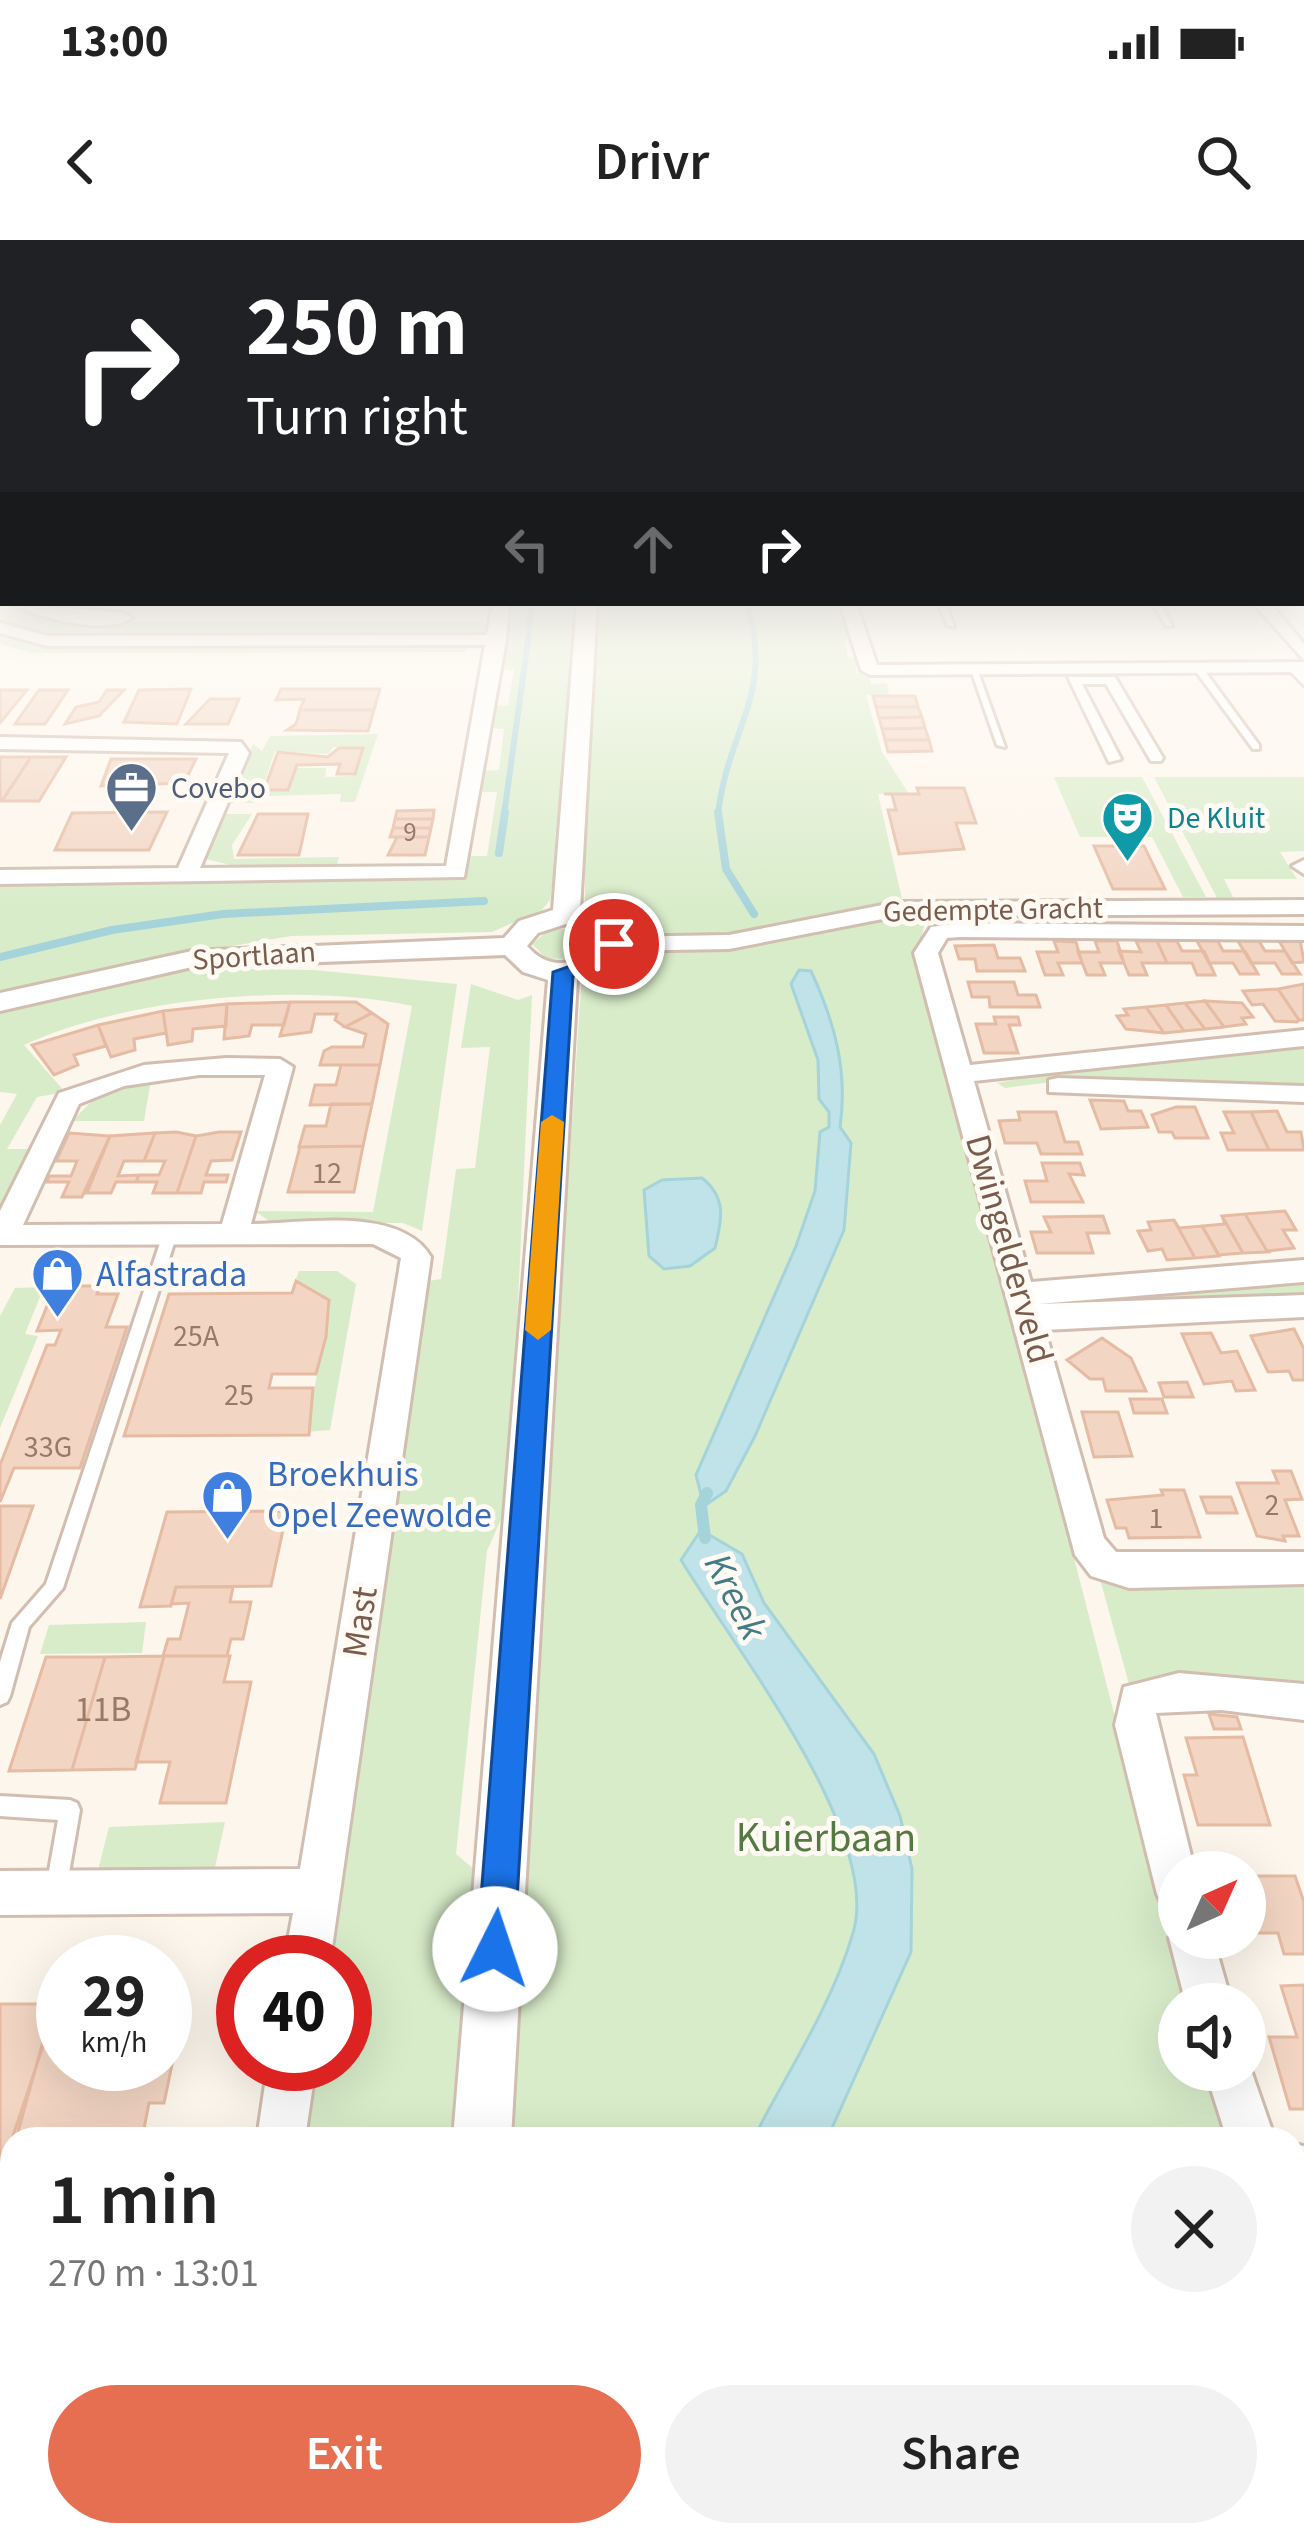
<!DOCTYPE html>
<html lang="en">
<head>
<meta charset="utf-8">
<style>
  :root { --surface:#fff; --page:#f2f2f2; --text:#222; --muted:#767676; --accent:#e76f51 }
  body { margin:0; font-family:"Source Sans 3",sans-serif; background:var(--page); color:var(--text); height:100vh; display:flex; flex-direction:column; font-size:45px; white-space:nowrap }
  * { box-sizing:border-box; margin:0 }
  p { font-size:39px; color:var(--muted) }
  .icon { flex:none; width:66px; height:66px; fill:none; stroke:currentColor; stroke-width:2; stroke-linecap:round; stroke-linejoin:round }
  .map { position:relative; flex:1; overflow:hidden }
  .drawer { position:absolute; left:0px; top:1887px; width:1305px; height:420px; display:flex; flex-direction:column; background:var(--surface); border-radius:36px 36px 0 0; box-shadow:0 12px 48px #0002 }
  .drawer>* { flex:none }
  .guide { position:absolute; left:0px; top:0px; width:1305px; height:366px; box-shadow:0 12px 48px #0002; background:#202124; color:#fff; overflow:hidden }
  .needle { width:78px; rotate:45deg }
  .controls { position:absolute; left:1158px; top:1611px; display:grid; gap:24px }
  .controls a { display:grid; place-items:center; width:108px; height:108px; border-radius:50%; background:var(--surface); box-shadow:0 12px 48px #0002; font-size:60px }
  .speed { position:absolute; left:36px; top:1695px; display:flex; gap:24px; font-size:60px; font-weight:700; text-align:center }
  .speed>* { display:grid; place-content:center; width:156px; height:156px; border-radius:50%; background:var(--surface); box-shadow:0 12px 48px #0002; line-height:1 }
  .speed small { font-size:30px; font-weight:400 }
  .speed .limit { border:18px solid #d22; background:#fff; color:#111 }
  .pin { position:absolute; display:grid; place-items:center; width:102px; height:102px; color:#fff; margin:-51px; border:6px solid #fff; border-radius:50%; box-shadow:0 3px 12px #0007 }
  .me { position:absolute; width:132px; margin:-66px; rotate:4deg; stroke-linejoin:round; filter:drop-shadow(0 0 9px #0008) }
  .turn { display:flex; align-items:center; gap:42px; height:252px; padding:0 48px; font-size:54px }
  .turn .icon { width:156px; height:156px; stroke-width:2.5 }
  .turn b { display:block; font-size:84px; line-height:102px }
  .lanes { display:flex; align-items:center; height:114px; padding:0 48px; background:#0003; justify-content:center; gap:60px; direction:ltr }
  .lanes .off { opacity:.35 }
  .round { display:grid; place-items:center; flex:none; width:126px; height:126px; border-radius:63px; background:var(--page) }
  .head { display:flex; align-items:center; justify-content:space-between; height:204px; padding:0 48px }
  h1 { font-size:72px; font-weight:600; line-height:90px }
  .button { display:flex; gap:24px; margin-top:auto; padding:24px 48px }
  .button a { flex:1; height:138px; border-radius:72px; background:var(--accent); color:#fff; font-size:48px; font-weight:600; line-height:138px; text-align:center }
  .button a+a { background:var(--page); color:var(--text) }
  .status { display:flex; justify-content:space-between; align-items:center; height:84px; padding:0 60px; background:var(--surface); direction:ltr }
  .status svg { height:33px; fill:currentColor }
  header { display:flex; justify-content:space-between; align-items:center; height:156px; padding:0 48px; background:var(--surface); font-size:54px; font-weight:600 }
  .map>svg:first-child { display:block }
</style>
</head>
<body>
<div class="status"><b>13:00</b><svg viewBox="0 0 49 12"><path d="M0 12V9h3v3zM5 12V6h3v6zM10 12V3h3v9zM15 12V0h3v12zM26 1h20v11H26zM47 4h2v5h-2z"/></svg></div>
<header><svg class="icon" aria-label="back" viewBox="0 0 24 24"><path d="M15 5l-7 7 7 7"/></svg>Drivr<svg class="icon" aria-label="search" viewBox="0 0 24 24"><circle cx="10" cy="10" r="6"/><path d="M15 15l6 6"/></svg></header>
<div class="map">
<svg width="1304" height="2307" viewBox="0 0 1304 2307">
  <rect width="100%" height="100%" fill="#fdf6ec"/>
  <path fill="#d8ecc9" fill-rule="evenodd" d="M0 363 74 382 477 381 491 386 484 396 53 397 0 383Z
    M510 363H577L559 600 550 660 542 670 492 692 291 696 92 730 0 756V645L459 640 469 616H487L497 552H480L482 531 499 530 504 489 489 488 492 466 508 465 514 430 498 429Z
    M596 363H835L838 378 845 379 850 398 844 400 848 417 856 418V433H869L871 444 887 443 889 455H866L882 512 909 554H878L902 659 885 663 888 677 921 676 925 683 918 713 1189 1764H1179V1830H1206L1224 1899H504L583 718 547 719 532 704 550 689 585 690V555Z
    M0 396 43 407 467 405 466 412 33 413 0 404Z
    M378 494 355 562H340L341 554 263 556 260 563H229L253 504 262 511 270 496ZM333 507H361L354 536 325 537 326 528H296L289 551 261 552 275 511 329 514Z
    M1054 537H1142L1206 657H1183L1152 597H1080Z
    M1154 537H1304V611L1280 612 1297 639H1224L1233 657 1217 658Z
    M225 574H252L232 605 234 619 339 617 337 624 235 626 206 619Z
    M197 728 314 730 457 744 422 991 403 983H272L255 971 373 972 412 766C301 742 127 757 24 805L65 852 37 857 7 909H33L0 973V885L17 854 0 852V773Z
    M471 744 518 760 532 755 509 1261 487 1311 456 1614 475 1630 457 1899H308L319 1824H345V1722H333L428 1041 441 1039 456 929 475 928 490 807 461 808Z
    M1304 802V847L1092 837 1005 848 997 843 1099 823Z
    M151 840 144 881H72L97 856Z
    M299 1031H337L356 1044 330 1190 306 1192 330 1068 296 1039Z
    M1304 1038V1058L1074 1061Z
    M44 1047 25 1094 38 1096 0 1188V1076L15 1048Z
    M1098 1332 1304 1336V1454C1265 1449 1160 1425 1129 1444Z
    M146 1382 142 1413 40 1414 49 1385Z
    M225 1582 214 1632 98 1630 109 1587Z
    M1293 1951H1304V2307H477L478 2295H1293Z
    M252 2295H426L424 2307H250Z"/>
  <path fill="#bfe3e8" stroke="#a5d3da" stroke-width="3" d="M799 730 811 731C835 783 848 831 840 887L851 903 844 990 755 1196 726 1251 704 1266 696 1235 796 1006 815 951 820 892 829 887V872L819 859 818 820 791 744Z
    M702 938C727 958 722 980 715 1008L690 1026 664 1029 649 1016 644 950 662 940Z
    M701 1290 742 1314 764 1363 874 1514 900 1576 912 1629 911 1712 827 1899H753C787 1833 832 1765 853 1693 883 1594 732 1405 681 1320Z"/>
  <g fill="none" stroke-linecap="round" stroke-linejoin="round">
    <path stroke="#a5d3da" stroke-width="6" d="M529 386 533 363
      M504 575 529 393
      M718 575C727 489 775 456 747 363"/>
    <path stroke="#a5d3da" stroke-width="8" d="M718 572 726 629 754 674
      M499 613 505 572
      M0 717 112 690 223 674 484 661"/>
    <path stroke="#a5d3da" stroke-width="12" d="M705 1298 701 1265 707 1253"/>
  </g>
  <path fill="#f3d5c3" stroke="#e6bba3" stroke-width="3" d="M191 449 177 484 124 482 139 450Z
    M281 449H380L374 470H300L304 459 276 460Z
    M0 450H27L0 483Z
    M39 450H68L45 484H15Z
    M107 450H124L99 476 65 484 76 467 99 462Z
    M873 456H915L918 467H876Z
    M210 459H239L228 484H186Z
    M876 467H918L922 477 879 478Z
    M300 470H374L368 491 287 490 296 484Z
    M922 477 925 488 882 489 879 478Z
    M925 488 929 500H885L882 489Z
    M885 500H929L932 511 888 512Z
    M339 508H363L355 534H337L340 524 297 525 288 550H264L278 512 328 517Z
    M0 517H31L2 561H0Z
    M31 517H66L39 561H2Z
    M111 519H196L184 543 101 546Z
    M917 548H964L976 583H956L964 609 899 614 888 570H896L892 554H884H919Z
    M434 570 433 579H395L397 571Z
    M167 572 149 610H55L72 573Z
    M258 574H308L299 615H238Z
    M395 579H433L431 588H393Z
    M393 588H431L429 597H390Z
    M397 597H429L425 615H388Z
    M1094 606H1144L1165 649H1113Z
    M1300 700 1304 722 1292 723 1279 701Z
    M1054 701 1076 702 1082 723H1058L1063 735H1045L1037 712H1058Z
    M1095 701H1117L1124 723H1100L1105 735H1087L1078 712H1099Z
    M1136 701H1157L1167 723H1142L1147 735H1129L1119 711 1141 712Z
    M1157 701H1177L1182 711H1204L1215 735H1197L1192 723H1167Z
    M1197 701H1218L1223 711H1245L1258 734H1240L1233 723H1209Z
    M1238 701H1259L1265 711H1285L1300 734H1282L1275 723H1251Z
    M994 705 998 718H1020L1025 731H977L975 719H959L955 706Z
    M968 742H1014L1018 755H1036L1040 767H990L989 757H972Z
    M1304 744V780H1299L1278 749Z
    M1278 749 1299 780 1297 782 1275 781 1263 764 1252 765 1243 751Z
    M1205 761 1224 787H1225L1205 789 1185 763Z
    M1205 761 1242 763 1253 777 1242 778 1246 784 1224 787Z
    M290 762 284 785H252L249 796 224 799 227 764Z
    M290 762H356L372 773 345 787 335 780 337 774H315L311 792 280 796Z
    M1185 763 1205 789 1184 791 1166 765Z
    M227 764 226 786 193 789 192 801 168 805 163 771Z
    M1166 765 1184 791 1164 793 1146 767Z
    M1146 767 1164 793 1126 789 1117 776 1128 775 1124 769Z
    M163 771 166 793 134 799 135 810 111 817 98 785Z
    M372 773 388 784 380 825H320L324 811 332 807H363L366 794 345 787Z
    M994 777H1018L1020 785H1009L1018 813H984L976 784H996Z
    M98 785 106 806 74 815 78 825 54 835 32 805Z
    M341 825H380L372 864 310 865 315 845H336Z
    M1090 860 1124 861 1128 871H1141L1148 887 1101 889Z
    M331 864H372L363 906 299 907 305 886H326Z
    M1176 867H1195L1208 898H1175L1172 892H1159L1152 875Z
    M1277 871 1287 892H1301L1304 910H1269L1251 872Z
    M1018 872H1056L1065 902H1078L1082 914H1041L1037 903H1005L999 881 1020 880Z
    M1224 872H1251L1269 910H1228L1221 893H1234Z
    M176 892 196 896 177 953H153L157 942H136L139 935H159L165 921H144L155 893Z
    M219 892H241L232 920 211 921 206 935H228L226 942H204L201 953H177L196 896Z
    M69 893 110 896 82 957H62L69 942H47L49 936H71L77 921H56Z
    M155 893 144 921H124L118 936 139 935 136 942H116L111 953H87L110 896Z
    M363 906 354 952H288L300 907Z
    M1042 923H1080L1084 935 1069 934 1083 962H1031L1025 941H1047Z
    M1285 971 1296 990H1283L1294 1008 1267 1011 1245 974Z
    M1245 974 1267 1011 1268 1012 1243 1013 1222 976Z
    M1103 976 1109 993H1087L1093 1013H1037L1031 992H1051L1044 977Z
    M1222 976 1243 1013 1219 1015 1202 986 1225 984Z
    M1174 980 1179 988 1202 986 1219 1016 1195 1018Z
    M1174 980 1195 1018H1194L1167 1020 1162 1009 1148 1011 1138 991 1151 990 1148 982Z
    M296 1041 329 1060 326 1097 316 1134H272L269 1148H313L309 1195 124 1196 169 1054 292 1053Z
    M55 1046H100L97 1054H118L106 1087H127L80 1228H14L0 1262V1225L47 1105H55L61 1090 37 1091Z
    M1294 1089 1304 1109V1140H1293L1289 1131 1268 1132 1251 1096Z
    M1211 1093 1221 1113 1237 1111 1255 1150 1236 1151 1232 1141 1204 1144 1182 1094Z
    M1102 1098 1131 1118 1146 1151H1106L1103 1139H1090L1067 1120Z
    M1187 1142 1193 1157H1164L1159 1143Z
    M1130 1159H1162L1167 1173H1134Z
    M1082 1172H1118L1132 1216 1094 1217Z
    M1273 1231H1291L1302 1259 1285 1260 1299 1296H1283L1285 1301 1257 1296 1237 1243H1278Z
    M1161 1250H1184L1200 1297 1129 1298 1126 1288H1116L1107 1260 1163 1255Z
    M1201 1257H1231L1237 1273H1207Z
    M0 1266H33L0 1359Z
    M287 1271 271 1346 176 1347 171 1366 140 1367 167 1272Z
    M176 1347H233L230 1362H251L243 1399H231L227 1416H163L168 1399H180L189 1363 171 1364Z
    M164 1416 135 1529 72 1530 105 1417Z
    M164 1416H230L224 1442H251L226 1563H160L170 1522H136Z
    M46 1417H105L72 1530 9 1531Z
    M1209 1474 1237 1477 1241 1489H1214Z
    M1243 1497 1270 1585H1198L1184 1535H1197L1186 1498Z
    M1245 1636H1295L1304 1662V1714H1284L1278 1693H1245Z
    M1304 1745V1869H1290L1269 1797H1297L1281 1746Z
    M185 1762 164 1863H149L142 1899H16L49 1780H63V1824H165V1763Z
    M0 1764H57L12 1899 0 1957Z
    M0 1978H12V2231H0Z
    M0 2296H56L54 2307H0Z"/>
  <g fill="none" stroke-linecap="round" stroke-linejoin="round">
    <defs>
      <path id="service" d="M938 363H946L954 387 947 385Z
        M1152 363H1160L1172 386H1166Z
        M1195 426H1201L1259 505V509H1253L1195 430Z
        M970 427 977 429 1005 507 997 505Z
        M170 989 177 994 63 1348 29 1387 10 1456 7 1462 0 1465V1422L12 1383 46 1344 163 994Z
        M0 1556 70 1560 77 1563 80 1570 65 1656 57 1659 49 1656 46 1648 58 1580 0 1576Z"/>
      <path id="pedestrian" d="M1289 424H1299L1304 432V445L1289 430Z
        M1068 437H1115L1163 518 1161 521H1151L1106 444H1082L1121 519 1109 522Z"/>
      <path id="minor" d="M12 363 124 373 132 378C106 395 37 379 12 363Z
        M493 363H509L506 400 464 637 0 644V630L178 628 229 513 0 509V497L241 502 249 513 200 628 446 626 485 405 48 406 0 393V383L48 396 487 395Z
        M840 363H856L877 425 1304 422V432L870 435 861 430Z
        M1253 363H1270L1304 404V420Z
        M1304 620V634L1292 626Z
        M1304 660V674L898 676 729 709 613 711 601 704 613 697 729 695 898 662Z
        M960 683 1304 686V700L960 697 947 698 938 713 970 825 1304 790V806L974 841 1031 1042 1304 1020V1042L1038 1064 1304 1055V1077L1045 1090 1104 1298 1116 1312H1304V1344L1129 1348 1091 1336 1075 1315 914 713 931 687Z
        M226 818 280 819 293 827 251 984C304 984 400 965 431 1017L330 1722H284L293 1673 0 1675V1631L300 1629 401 1018 373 1004 0 1005V971L59 853 144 825ZM199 835H265L222 984 23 985 79 864 124 846Z
        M1058 838 1304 846V862L1049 852V840Z
        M1179 1433 1304 1444V1480L1221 1470 1156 1473 1195 1632H1179V1676L1164 1669 1157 1654 1115 1485 1124 1447Z
        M1179 1681V1698H1213L1232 1764H1186L1169 1698Z
        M1245 1813 1275 1899H1227L1205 1830H1245Z
        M268 1824H316L305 1899H257Z
        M1293 1904 1304 1906V1956L1293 1954Z
        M193 2295H251L249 2307H191Z"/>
      <path id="tertiary" d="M577 363H597L580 671 610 681 627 704 603 731 577 739 511 1899H453L548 740 523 732 505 715 192 727 0 771V753L192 711 504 698 519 681 553 670ZM566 684 595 697V710C571 727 547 729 527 706L538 693Z
        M403 2295H504L505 2307H400Z"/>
    </defs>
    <use href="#service" stroke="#d1beb0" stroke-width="6"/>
    <use href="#pedestrian" stroke="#d1beb0" stroke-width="6"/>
    <use href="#minor" stroke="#d1beb0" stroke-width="6"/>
    <use href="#tertiary" stroke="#d1beb0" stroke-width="6"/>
    <use href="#service" fill="#fff" fill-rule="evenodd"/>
    <use href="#pedestrian" fill="#fff" fill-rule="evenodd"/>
    <use href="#minor" fill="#fff" fill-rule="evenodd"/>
    <use href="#tertiary" fill="#fff" fill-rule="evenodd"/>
  </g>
  <linearGradient id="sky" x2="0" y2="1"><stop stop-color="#97c7e8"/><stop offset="0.52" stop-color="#fefbf6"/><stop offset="1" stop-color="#fefbf6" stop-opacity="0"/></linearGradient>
  <rect width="1304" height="676" fill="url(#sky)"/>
  <path fill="#1a73e8" stroke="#114b97" stroke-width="3" d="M614 698 623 704 605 727 573 736 514 1709 508 1722 495 1727 482 1722 477 1709 553 732 591 719Z"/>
  <path fill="#f59e0b" d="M552 875 564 882 551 1090 538 1100 525 1090 541 882Z"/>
  <defs>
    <symbol id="office-pin" viewBox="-11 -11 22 30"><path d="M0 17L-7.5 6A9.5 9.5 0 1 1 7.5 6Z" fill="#5c6f8a" stroke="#fffaf3"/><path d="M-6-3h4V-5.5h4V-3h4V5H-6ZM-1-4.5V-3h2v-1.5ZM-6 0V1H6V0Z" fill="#fff"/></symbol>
    <symbol id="theatre-pin" viewBox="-11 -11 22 30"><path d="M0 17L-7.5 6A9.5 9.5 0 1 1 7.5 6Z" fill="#0f9aa8" stroke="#fffaf3"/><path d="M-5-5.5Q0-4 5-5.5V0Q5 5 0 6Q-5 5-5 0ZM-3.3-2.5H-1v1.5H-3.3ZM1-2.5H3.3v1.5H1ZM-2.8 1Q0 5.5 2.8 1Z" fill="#fff"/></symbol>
    <symbol id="shop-pin" viewBox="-11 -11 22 30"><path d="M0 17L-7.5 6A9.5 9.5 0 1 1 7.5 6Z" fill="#3f7fe0" stroke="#fffaf3"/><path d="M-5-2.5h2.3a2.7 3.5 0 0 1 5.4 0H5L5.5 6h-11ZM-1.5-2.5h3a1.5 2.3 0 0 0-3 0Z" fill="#fff"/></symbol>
  </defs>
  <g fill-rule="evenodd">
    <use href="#office-pin" x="102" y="518" width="59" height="81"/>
    <use href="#theatre-pin" x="1098" y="548" width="59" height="81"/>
    <use href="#shop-pin" x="28" y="1004" width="59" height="81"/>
    <use href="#shop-pin" x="198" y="1226" width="59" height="81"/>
  </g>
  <g text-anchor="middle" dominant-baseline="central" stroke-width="10" stroke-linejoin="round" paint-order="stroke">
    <g font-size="27" fill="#987a6a">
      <text x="410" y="592">9</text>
    </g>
    <g font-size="30" fill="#4e5e75" stroke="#fffaf3" text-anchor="start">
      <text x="171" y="548">Covebo</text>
    </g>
    <g font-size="30" fill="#0d838f" stroke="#fffaf3" text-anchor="start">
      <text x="1167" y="578">De Kluit</text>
    </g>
    <g font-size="30" fill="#7a5c4d" stroke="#fffaf3">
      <text transform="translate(993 670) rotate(-1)">Gedempte Gracht</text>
      <text transform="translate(254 716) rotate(-4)">Sportlaan</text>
    </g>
    <g font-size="30" fill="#987a6a">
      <text x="327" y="933">12</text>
      <text x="196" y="1096">25A</text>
      <text x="239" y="1155">25</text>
      <text x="48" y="1207">33G</text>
      <text x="1272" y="1265">2</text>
      <text x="1156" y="1278">1</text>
    </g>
    <g font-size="36" fill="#7a5c4d" stroke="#fffaf3">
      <text transform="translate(1009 1009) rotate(74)">Dwingelderveld</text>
      <text transform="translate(360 1382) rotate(-81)">Mast</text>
    </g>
    <g font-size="36" fill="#366cbe" stroke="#fffaf3" text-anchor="start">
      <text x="96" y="1034">Alfastrada</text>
      <text x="267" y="1234">Broekhuis<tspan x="267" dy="41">Opel Zeewolde</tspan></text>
    </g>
    <g font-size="36" fill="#987a6a">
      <text x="103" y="1469">11B</text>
    </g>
    <g font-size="39" font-style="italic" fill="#437c86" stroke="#fffaf3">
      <text transform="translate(735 1357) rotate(63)">Kreek</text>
    </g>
    <g font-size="42" fill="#537a41" stroke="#fffaf3">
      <text x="826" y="1598">Kuierbaan</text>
    </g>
  </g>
</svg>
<div class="controls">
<a><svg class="needle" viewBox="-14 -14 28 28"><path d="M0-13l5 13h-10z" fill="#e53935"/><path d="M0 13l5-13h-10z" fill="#767676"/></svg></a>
<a><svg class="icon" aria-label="sound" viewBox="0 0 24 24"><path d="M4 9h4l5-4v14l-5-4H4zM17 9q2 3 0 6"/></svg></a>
</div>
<div class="speed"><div>29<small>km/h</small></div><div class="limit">40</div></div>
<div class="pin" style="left:614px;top:704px;background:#d93025"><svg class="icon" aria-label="arrive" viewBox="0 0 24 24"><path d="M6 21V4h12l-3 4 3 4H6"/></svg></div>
<svg class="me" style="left:495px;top:1709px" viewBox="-20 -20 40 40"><circle r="19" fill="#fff"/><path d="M0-13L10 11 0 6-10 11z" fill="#1a73e8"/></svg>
<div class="guide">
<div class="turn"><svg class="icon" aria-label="right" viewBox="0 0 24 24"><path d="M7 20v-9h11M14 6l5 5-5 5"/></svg><div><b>250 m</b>Turn right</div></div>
<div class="lanes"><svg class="icon off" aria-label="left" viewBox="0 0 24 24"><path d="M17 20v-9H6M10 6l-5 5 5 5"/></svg><svg class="icon off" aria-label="ahead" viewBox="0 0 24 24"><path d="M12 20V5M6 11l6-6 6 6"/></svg><svg class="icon" aria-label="right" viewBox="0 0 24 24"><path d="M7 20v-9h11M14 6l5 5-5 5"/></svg></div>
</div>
<section class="drawer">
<div class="head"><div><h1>1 min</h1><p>270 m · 13:01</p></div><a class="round"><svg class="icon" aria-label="close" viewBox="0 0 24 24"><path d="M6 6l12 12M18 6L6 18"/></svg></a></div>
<div class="button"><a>Exit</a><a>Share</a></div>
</section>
</div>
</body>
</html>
